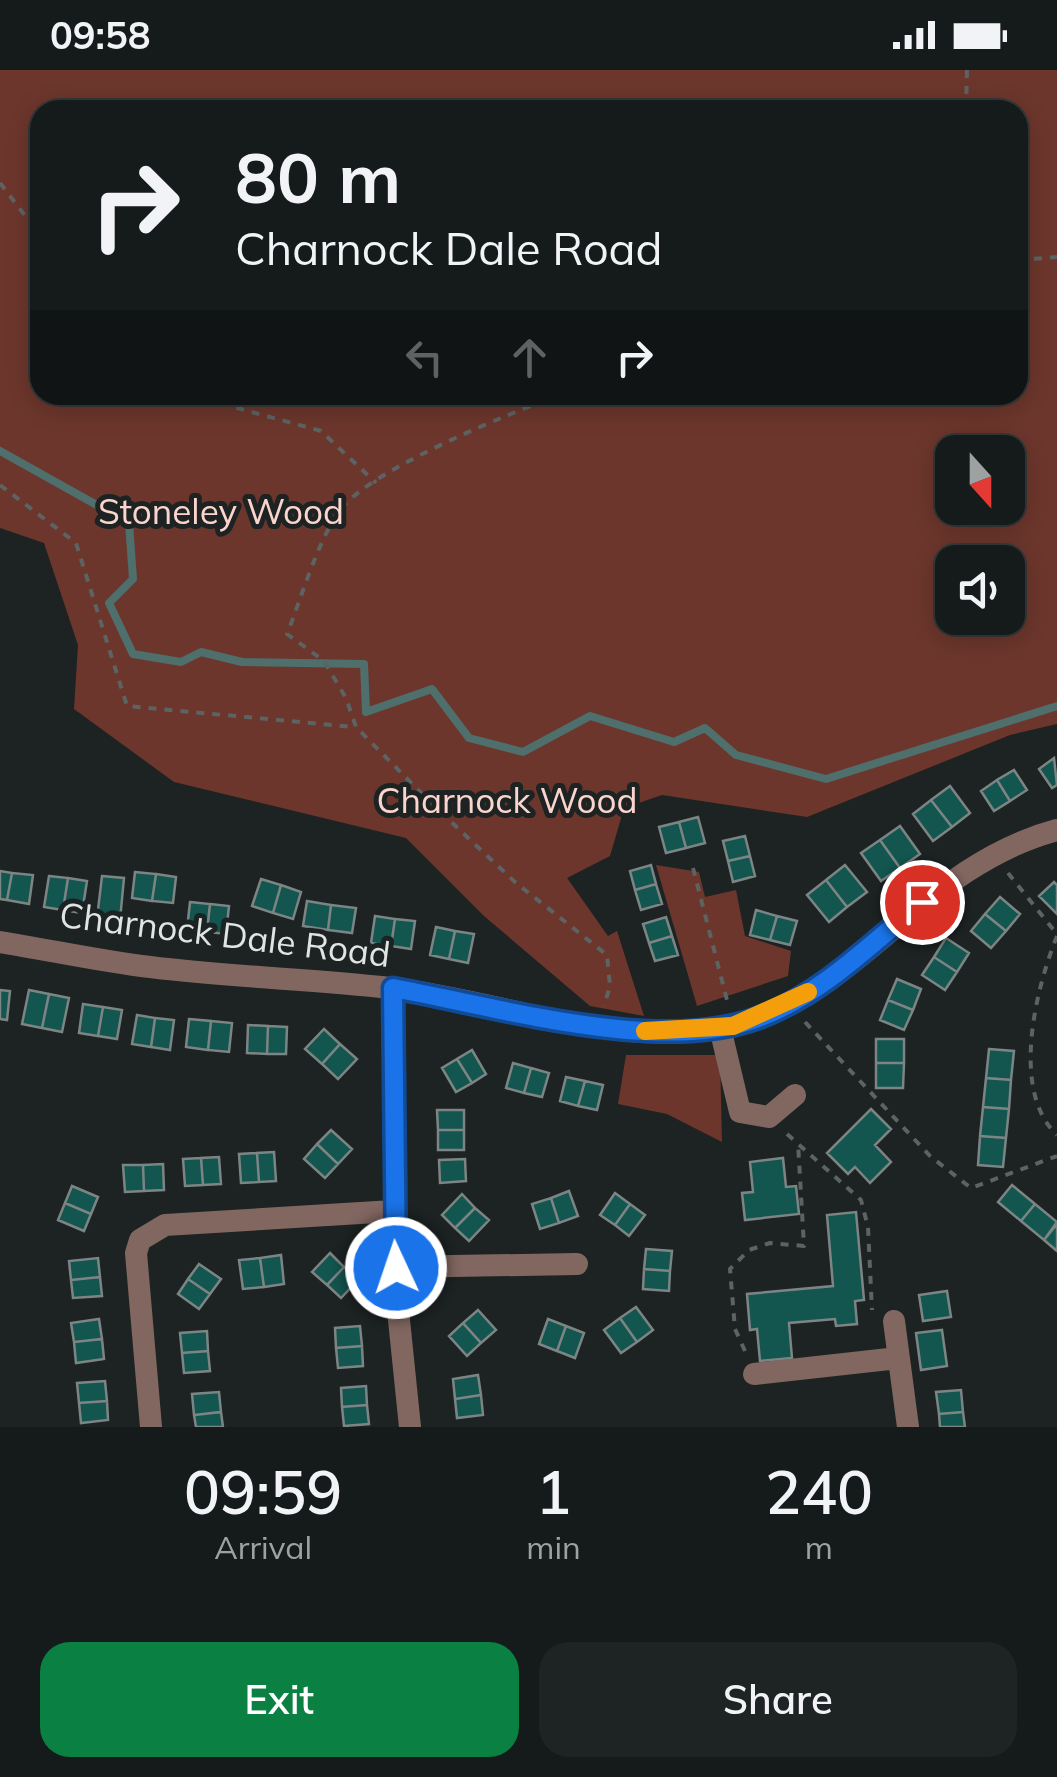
<!DOCTYPE html>
<html lang="en">
<head>
<meta charset="utf-8">
<style>
  :root { --surface:#151a1a; --page:#1e2323; --text:#f1f3f6; --muted:#9da1a2; --line:#343839; --accent:#0b8043 }
  body { margin:0; font-family:Mulish,sans-serif; background:var(--page); color:var(--text); height:100vh; display:flex; flex-direction:column; font-size:38px; white-space:nowrap }
  * { box-sizing:border-box; margin:0 }
  p { font-size:32px; color:var(--muted) }
  .icon { flex:none; width:55px; height:55px; fill:none; stroke:currentColor; stroke-width:2; stroke-linecap:round; stroke-linejoin:round }
  .map { position:relative; height:1357px; overflow:hidden }
  .panel { display:flex; flex-direction:column; background:var(--surface); flex:1 }
  .panel>* { flex:none }
  .top-card { position:absolute; left:30px; top:30px; width:998px; height:305px; border-radius:30px; box-shadow:0 5px 25px #0003,0 0 0 2px var(--line); background:#151a1a; color:var(--text); overflow:hidden }
  .needle { width:65px; rotate:159deg }
  .buttons { position:absolute; left:935px; top:365px; display:grid; gap:20px }
  .buttons a { display:grid; place-items:center; width:90px; height:90px; border-radius:20px; background:var(--surface); box-shadow:0 5px 25px #0003,0 0 0 2px var(--line); font-size:50px }
  .pin { position:absolute; display:grid; place-items:center; width:85px; height:85px; color:#fff; margin:-42px; border:5px solid #fff; border-radius:50%; box-shadow:0 2px 10px #0007 }
  .me { position:absolute; width:110px; margin:-55px; rotate:357deg; stroke-linejoin:round; filter:drop-shadow(0 0 8px #0008) }
  .turn { display:flex; align-items:center; gap:35px; height:210px; padding:0 40px; font-size:45px }
  .turn .icon { width:130px; height:130px; stroke-width:2.5 }
  .turn b { display:block; font-size:70px; line-height:85px }
  .lanes { display:flex; align-items:center; height:95px; padding:0 40px; background:#0003; justify-content:center; gap:50px; direction:ltr }
  .lanes .off { opacity:.35 }
  .eta { display:flex; justify-content:space-evenly; align-items:center; height:170px; text-align:center }
  .eta b { font-size:60px; font-weight:600; line-height:70px }
  .cta { display:flex; gap:20px; margin-top:auto; padding:20px 40px }
  .cta a { flex:1; height:115px; border-radius:30px; background:var(--accent); color:#fff; font-size:40px; font-weight:600; line-height:115px; text-align:center }
  .cta a+a { background:var(--page); color:var(--text) }
  .status { display:flex; justify-content:space-between; align-items:center; height:70px; padding:0 50px; background:var(--surface); direction:ltr }
  .status svg { height:28px; fill:currentColor }
  .map>svg:first-child { display:block }
</style>
</head>
<body>
<div class="status"><b>09:58</b><svg viewBox="0 0 49 12"><path d="M0 12V9h3v3zM5 12V6h3v6zM10 12V3h3v9zM15 12V0h3v12zM26 1h20v11H26zM47 4h2v5h-2z"/></svg></div>
<div class="map">
<svg width="1057" height="1357" viewBox="0 0 1057 1357">
  <rect width="100%" height="100%" fill="#1c2322"/>
  <path fill="#6c362c" fill-rule="evenodd" d="M0 0H1057V654L1010 665 807 747 662 725 624 738 610 786 567 808 608 866 617 861 644 946 590 936 484 846 406 768 174 712 74 639 78 575 44 473 0 458ZM40 40H1018V325H40ZM952 382H1008V438H952ZM952 492H1008V548H952Z
    M656 795 699 802 705 827 736 820 745 866 791 881 788 906 697 936Z
    M626 985H720L722 1072 667 1044 618 1034Z"/>
  <g fill="none" stroke-linecap="round" stroke-linejoin="round">
    <path stroke="#4f6f6c" stroke-width="8" d="M0 381 129 453 133 509 109 533 133 584 181 592 201 582 242 592 364 594 366 642 432 619 469 668 523 682 590 646 674 672 705 658 736 685 826 709 1057 636"/>
  </g>
  <path fill="#13554f" stroke="#7d8584" stroke-width="2.5" d="M1054 688 1057 715 1052 718 1039 699Z
    M1014 700 1027 720 1010 731 997 710Z
    M997 710 1010 731 994 741 981 721Z
    M950 716 970 743 952 757 931 730Z
    M931 730 952 757 933 771 913 744Z
    M698 747 705 773 686 778 679 752Z
    M679 752 686 778 666 783 659 757Z
    M900 756 920 784 900 798 880 770Z
    M745 766 750 786 728 791 723 771Z
    M880 770 900 798 881 811 861 783Z
    M750 786 755 806 733 812 728 791Z
    M651 795 656 814 635 820 630 801Z
    M845 795 867 822 847 837 826 810Z
    M0 801 12 803 7 830 0 829Z
    M135 802 156 804 152 831 132 828Z
    M12 803 33 805 29 834 7 830Z
    M156 804 176 807 173 833 152 831Z
    M49 806 68 808 63 840 44 837Z
    M102 806 124 808 120 850 97 848Z
    M68 808 87 811 82 843 63 840Z
    M261 809 281 815 273 843 252 836Z
    M826 810 847 837 829 852 807 825Z
    M1054 812 1057 815V844L1039 826Z
    M656 814 662 834 641 840 635 820Z
    M281 815 301 822 293 849 273 843Z
    M1000 827 1020 844 1006 861 985 844Z
    M307 831 331 835 328 860 303 856Z
    M190 832 210 834 207 862 187 859Z
    M210 834 229 836 226 864 207 862Z
    M331 835 356 838 352 863 328 860Z
    M756 840 777 846 770 870 750 865Z
    M985 844 1006 861 991 878 971 861Z
    M375 846 395 849 391 876 371 873Z
    M777 846 797 851 790 875 770 870Z
    M666 847 672 866 649 873 643 854Z
    M395 849 415 851 411 879 391 876Z
    M436 857 455 861 449 889 430 885Z
    M455 861 474 864 468 893 449 889Z
    M672 866 678 885 655 891 649 873Z
    M946 868 969 883 957 902 934 887Z
    M934 887 957 902 945 920 922 905Z
    M897 909 921 919 913 940 888 930Z
    M0 920 10 921 7 950 0 949Z
    M29 920 49 924 42 958 22 954Z
    M49 924 69 928 62 962 42 958Z
    M888 930 913 940 904 960 880 950Z
    M83 934 103 937 98 966 79 963Z
    M103 937 122 940 117 969 98 966Z
    M137 945 155 948 151 977 132 974Z
    M155 948 174 950 170 980 151 977Z
    M189 949 211 951 208 980 186 977Z
    M211 951 232 953 229 982 208 980Z
    M248 955 268 956 267 984 247 983Z
    M268 956 287 957 286 984H267Z
    M324 959 340 974 322 994 305 979Z
    M876 969H904V993H876Z
    M340 974 357 989 338 1009 322 994Z
    M989 979 1014 981 1011 1010 986 1008Z
    M472 980 486 1004 472 1013 457 989Z
    M457 989 472 1013 456 1022 442 998Z
    M513 993 531 998 524 1023 506 1018Z
    M876 993H904L903 1018H876Z
    M531 998 549 1003 542 1027 524 1023Z
    M566 1007 585 1011 578 1036 560 1031Z
    M986 1008 1011 1010 1009 1039 983 1037Z
    M585 1011 603 1015 597 1040 578 1036Z
    M983 1037 1009 1039 1006 1068 980 1066Z
    M871 1039 891 1059 875 1075 891 1092 870 1113 855 1097 848 1104 827 1083Z
    M437 1040H464V1060H438Z
    M331 1060 352 1079 338 1094 317 1074Z
    M438 1060H464V1080H438Z
    M980 1066 1006 1068 1003 1097 978 1095Z
    M317 1074 338 1094 325 1108 304 1089Z
    M274 1082 276 1111 259 1112 257 1083Z
    M257 1083 259 1112 241 1113 239 1084Z
    M219 1087 221 1114 203 1115 201 1088Z
    M201 1088 203 1115 185 1116 183 1089Z
    M783 1088 786 1117 796 1116 799 1144 745 1150 742 1123 753 1122 750 1092Z
    M465 1089 466 1111 440 1113 439 1090Z
    M163 1094 164 1120 144 1121 143 1095Z
    M123 1095H143L144 1121 125 1122Z
    M1012 1115 1035 1134 1021 1151 998 1132Z
    M72 1116 98 1127 91 1144 65 1133Z
    M569 1121 578 1146 559 1153 551 1128Z
    M615 1123 630 1134 615 1155 600 1145Z
    M462 1124 475 1138 455 1158 442 1145Z
    M551 1128 559 1153 540 1159 532 1134Z
    M65 1133 91 1144 84 1161 58 1150Z
    M630 1134 645 1145 629 1166 615 1155Z
    M1035 1134 1057 1152 1044 1170 1021 1151Z
    M475 1138 489 1150 469 1171 455 1158Z
    M856 1142 864 1230 855 1231 857 1254 836 1256 835 1249 789 1253 792 1288 760 1291 757 1259 750 1260 747 1224 833 1216 827 1145Z
    M1057 1154V1181L1044 1170Z
    M646 1179 672 1181 670 1201 644 1199Z
    M330 1183 344 1197 327 1215 312 1202Z
    M281 1185 284 1214 264 1217 260 1188Z
    M98 1188 100 1207 71 1210 69 1191Z
    M260 1188 264 1217 243 1219 239 1190Z
    M199 1194 221 1209 210 1224 188 1209Z
    M344 1197 358 1210 341 1228 327 1215Z
    M644 1199 670 1201 669 1221 643 1219Z
    M100 1207 102 1226 73 1228 71 1210Z
    M188 1209 210 1224 199 1239 178 1224Z
    M947 1221 951 1247 923 1251 919 1225Z
    M636 1237 653 1260 637 1272 620 1248Z
    M478 1240 496 1260 481 1273 463 1253Z
    M620 1248 637 1272 621 1283 604 1260Z
    M99 1249 102 1269 74 1272 71 1253Z
    M548 1249 566 1256 557 1281 539 1274Z
    M463 1253 481 1273 467 1286 449 1266Z
    M360 1256 362 1276 336 1278 335 1258Z
    M566 1256 584 1263 575 1288 557 1281Z
    M942 1260 947 1296 921 1300 916 1263Z
    M207 1261 208 1281 182 1283 180 1263Z
    M102 1269 104 1289 76 1293 74 1272Z
    M362 1276 363 1296 338 1298 336 1278Z
    M208 1281 210 1301 184 1303 182 1283Z
    M478 1305 481 1325 455 1329 453 1309Z
    M105 1311 107 1331 79 1333 77 1313Z
    M366 1316 367 1335 342 1337 341 1318Z
    M961 1320 963 1342 939 1344 936 1322Z
    M219 1322 221 1342 194 1345 192 1324Z
    M481 1325 483 1345 457 1348 455 1329Z
    M107 1331 108 1350 81 1353 79 1333Z
    M367 1335 369 1354 344 1356 342 1337Z
    M221 1342 223 1357H196L194 1345Z
    M963 1342 965 1357H940L939 1344Z"/>
  <g fill="none" stroke-linecap="round" stroke-linejoin="round">
    <path stroke="#5c6362" stroke-width="4" stroke-dasharray="8 8" stroke-linecap="butt" d="M966 40 967 0
      M0 113 40 165
      M1018 190 1057 187
      M190 325 321 361 376 413
      M560 325C510 343 374 398 342 438 318 468 302 527 287 564L324 591 346 628 356 657 431 733 515 812 607 885 610 916 604 936
      M0 415 76 473 127 636 354 657
      M693 798 728 934
      M1008 803 1057 864
      M1057 866C1036 918 1010 1021 1057 1065
      M805 952 930 1086 971 1118 1057 1086
      M787 1064 861 1130 868 1157 872 1240
      M745 1281 735 1259 730 1199 749 1180 770 1173 804 1176 798 1073"/>
    <path stroke="#826761" stroke-width="22" d="M0 872C50 880 100 891 150 897 230 907 311 909 391 918 510 932 640 989 758 948 869 909 929 794 1057 760
      M393 918 395 1211 410 1357
      M720 958 740 1042 769 1047 795 1025
      M396 1197 577 1194
      M894 1251 908 1357
      M754 1304 898 1288
      M151 1357 136 1183 140 1170 165 1155 393 1141"/>
  </g>
  <g fill="none" stroke-linecap="round" stroke-linejoin="round">
    <defs>
      <path id="route" d="M396 1198 393 918C498 937 662 986 761 947 823 923 872 873 922 832"/>
    </defs>
    <use href="#route" stroke="#114b97" stroke-width="25"/>
    <use href="#route" stroke="#1a73e8" stroke-width="18"/>
    <path stroke="#f59e0b" stroke-width="18" d="M645 961 733 956 808 922"/>
  </g>
  <g text-anchor="middle" dominant-baseline="central" stroke-width="10" stroke-linejoin="round" paint-order="stroke">
    <g font-size="35" fill="#fbd5cd" stroke="#1c2322">
      <text x="221" y="441">Stoneley Wood</text>
      <text x="507" y="730">Charnock Wood</text>
    </g>
    <g font-size="35" fill="#e0e5e4" stroke="#1c2322">
      <text transform="translate(225 864) rotate(7)">Charnock Dale Road</text>
    </g>
  </g>
</svg>
<div class="buttons">
<a><svg class="needle" viewBox="-14 -14 28 28"><path d="M0-13l5 13h-10z" fill="#e53935"/><path d="M0 13l5-13h-10z" fill="#9da1a2"/></svg></a>
<a><svg class="icon" aria-label="sound" viewBox="0 0 24 24"><path d="M4 9h4l5-4v14l-5-4H4zM17 9q2 3 0 6"/></svg></a>
</div>
<div class="pin" style="left:922px;top:832px;background:#d93025"><svg class="icon" aria-label="arrive" viewBox="0 0 24 24"><path d="M6 21V4h12l-3 4 3 4H6"/></svg></div>
<svg class="me" style="left:396px;top:1198px" viewBox="-20 -20 40 40"><circle r="17" fill="#1a73e8" stroke="#fff" stroke-width="3"/><path d="M0-11L8 9 0 5-8 9z" fill="#fff"/></svg>
<div class="top-card">
<div class="turn"><svg class="icon" aria-label="right" viewBox="0 0 24 24"><path d="M7 20v-9h11M14 6l5 5-5 5"/></svg><div><b>80 m</b>Charnock Dale Road</div></div>
<div class="lanes"><svg class="icon off" aria-label="left" viewBox="0 0 24 24"><path d="M17 20v-9H6M10 6l-5 5 5 5"/></svg><svg class="icon off" aria-label="ahead" viewBox="0 0 24 24"><path d="M12 20V5M6 11l6-6 6 6"/></svg><svg class="icon" aria-label="right" viewBox="0 0 24 24"><path d="M7 20v-9h11M14 6l5 5-5 5"/></svg></div>
</div>
</div>
<section class="panel">
<div class="eta">
<div><b>09:59</b><p>Arrival</p></div>
<div><b>1</b><p>min</p></div>
<div><b>240</b><p>m</p></div>
</div>
<div class="cta"><a>Exit</a><a>Share</a></div>
</section>
</body>
</html>
